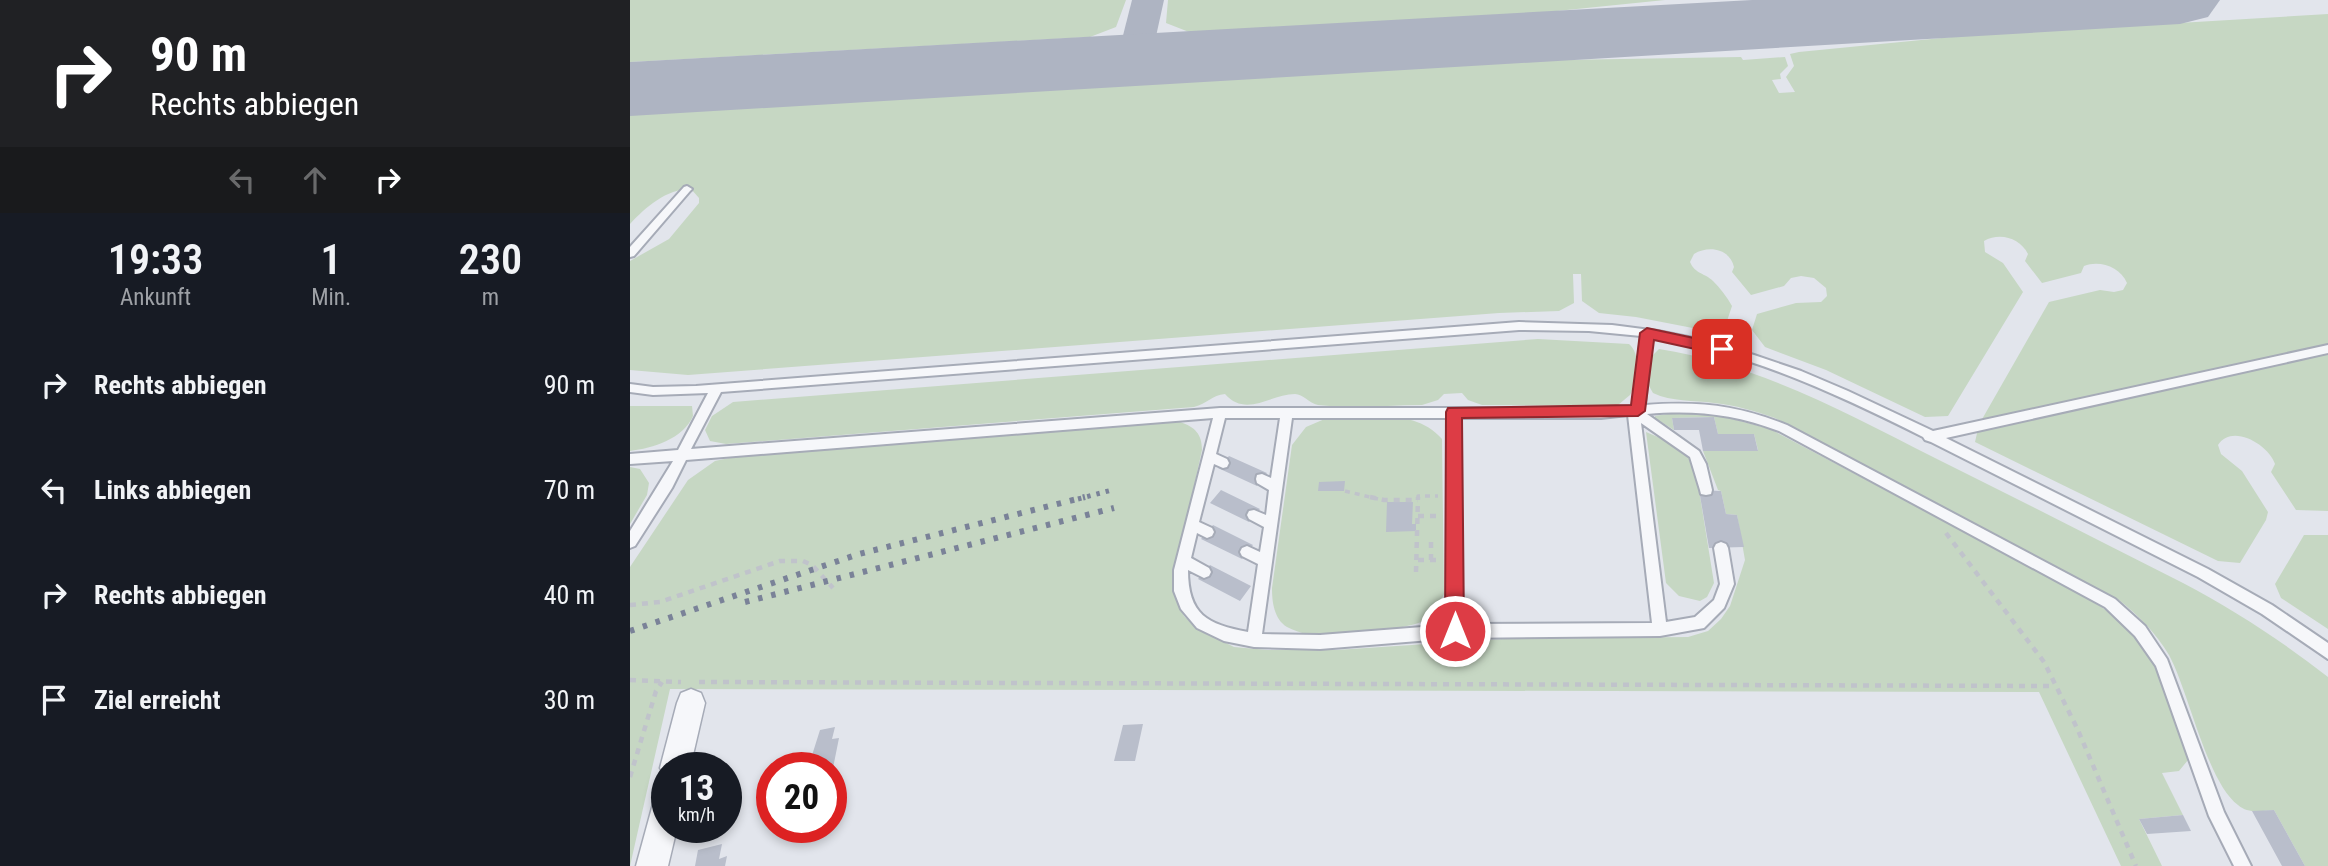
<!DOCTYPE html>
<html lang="de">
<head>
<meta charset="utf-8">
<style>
  :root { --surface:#171b24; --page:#20242c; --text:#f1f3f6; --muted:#9ea1a6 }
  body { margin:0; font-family:"Roboto Condensed",sans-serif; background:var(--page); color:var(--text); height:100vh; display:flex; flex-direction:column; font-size:26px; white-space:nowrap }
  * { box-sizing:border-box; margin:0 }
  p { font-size:23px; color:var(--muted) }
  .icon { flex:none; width:38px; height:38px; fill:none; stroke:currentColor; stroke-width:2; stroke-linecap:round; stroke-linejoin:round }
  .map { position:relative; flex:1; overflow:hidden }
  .panel { display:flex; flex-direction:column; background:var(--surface); width:630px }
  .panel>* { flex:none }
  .hud { background:#202124; color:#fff; overflow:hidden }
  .speed { position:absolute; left:21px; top:752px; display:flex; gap:14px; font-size:35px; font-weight:700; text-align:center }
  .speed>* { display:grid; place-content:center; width:91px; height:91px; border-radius:50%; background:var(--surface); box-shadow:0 4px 10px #0003; line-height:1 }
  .speed small { font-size:18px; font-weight:400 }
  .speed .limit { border:10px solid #d22; background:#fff; color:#111 }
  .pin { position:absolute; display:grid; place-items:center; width:60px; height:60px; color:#fff; margin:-30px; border-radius:14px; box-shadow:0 4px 10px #0006 }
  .me { position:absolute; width:77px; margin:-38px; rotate:0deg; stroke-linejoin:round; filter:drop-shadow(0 0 5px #0008) }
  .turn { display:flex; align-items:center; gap:24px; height:147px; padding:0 35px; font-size:32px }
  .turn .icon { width:91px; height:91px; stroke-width:2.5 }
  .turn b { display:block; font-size:49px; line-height:60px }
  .lanes { display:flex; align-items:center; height:66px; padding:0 35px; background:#0003; justify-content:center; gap:35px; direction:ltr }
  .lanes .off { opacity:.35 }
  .eta { display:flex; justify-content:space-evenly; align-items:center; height:119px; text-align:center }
  .eta b { font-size:42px; font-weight:600; line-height:49px }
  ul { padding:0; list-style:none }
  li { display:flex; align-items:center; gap:21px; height:105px; padding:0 35px }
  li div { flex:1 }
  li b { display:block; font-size:26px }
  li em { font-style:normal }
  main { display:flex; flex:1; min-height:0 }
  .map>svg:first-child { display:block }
</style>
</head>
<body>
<main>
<section class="panel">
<div class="hud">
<div class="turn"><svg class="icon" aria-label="right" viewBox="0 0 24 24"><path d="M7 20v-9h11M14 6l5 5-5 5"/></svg><div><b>90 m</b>Rechts abbiegen</div></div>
<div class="lanes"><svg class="icon off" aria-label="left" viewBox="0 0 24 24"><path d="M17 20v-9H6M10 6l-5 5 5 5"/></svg><svg class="icon off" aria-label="ahead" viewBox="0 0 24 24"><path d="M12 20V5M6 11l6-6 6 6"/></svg><svg class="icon" aria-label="right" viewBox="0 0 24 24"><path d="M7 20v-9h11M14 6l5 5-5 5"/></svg></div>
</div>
<div class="eta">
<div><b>19:33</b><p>Ankunft</p></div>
<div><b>1</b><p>Min.</p></div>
<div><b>230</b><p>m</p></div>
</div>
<ul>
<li><svg class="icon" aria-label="right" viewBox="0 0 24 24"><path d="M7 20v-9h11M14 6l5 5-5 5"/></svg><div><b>Rechts abbiegen</b></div><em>90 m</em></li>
<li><svg class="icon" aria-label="left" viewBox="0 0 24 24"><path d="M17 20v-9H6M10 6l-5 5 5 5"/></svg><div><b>Links abbiegen</b></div><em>70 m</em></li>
<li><svg class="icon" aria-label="right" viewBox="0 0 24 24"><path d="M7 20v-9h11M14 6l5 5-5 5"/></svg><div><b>Rechts abbiegen</b></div><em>40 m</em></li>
<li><svg class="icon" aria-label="arrive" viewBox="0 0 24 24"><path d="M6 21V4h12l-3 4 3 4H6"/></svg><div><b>Ziel erreicht</b></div><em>30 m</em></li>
</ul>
</section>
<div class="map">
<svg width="1698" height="866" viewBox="0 0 1698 866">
  <rect width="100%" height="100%" fill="#e2e5ec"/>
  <path fill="#c6d7c3" d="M0 0H496L486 27 460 37 0 62Z
    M538 0H1035L917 12 559 32 536 23Z
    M1698 14V345L1351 421 1419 302 1470 290 1484 292 1493 290 1497 283C1490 267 1470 260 1454 266L1451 273 1412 283 1395 261 1398 254C1390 238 1370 232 1354 241L1355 252 1373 263 1393 292 1318 416 1295 417 1196 370 1135 347 1122 330 1127 314 1166 303 1191 302 1197 296 1196 288 1184 278 1171 276 1161 278 1154 286 1121 295 1102 272 1104 267C1100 249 1079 245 1064 254L1060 262C1065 274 1075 273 1083 281 1090 288 1097 297 1102 306L1097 321 1073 330 1006 317 969 313 952 301 951 274H943L944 303 929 311 869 313 58 375 0 370V261L39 239 69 203V198L61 189C36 189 16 207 0 224V114L931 60 1111 57 1113 60 1155 57 1158 66 1150 74 1151 79 1142 80 1149 93 1165 92 1156 77 1164 66 1160 54 1169 52 1332 36Z
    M908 339 999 344C1012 355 1007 382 1000 395L988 405 977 406 852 405 838 400 832 393 814 394 808 400 792 405C758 405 722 409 688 405 679 403 673 394 665 394 641 394 616 418 595 394 582 395 577 404 564 407L96 444 80 441 75 430 82 416 103 402Z
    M1029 349C1129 365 1217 413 1305 458 1388 499 1470 541 1553 583 1604 610 1652 641 1698 677V866H1675L1644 810C1631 811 1618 814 1608 805 1577 782 1559 692 1539 655 1526 633 1509 616 1489 600L1145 418C1125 411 1105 405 1084 403 1063 400 1042 402 1023 393L1019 386 1022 356Z
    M1698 352V511L1666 510 1641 472 1645 464C1639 445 1602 423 1588 445L1591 454 1612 471 1638 512 1636 520 1610 563 1588 561 1345 442 1348 429Z
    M0 406H62L63 416C53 439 23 448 0 451Z
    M1043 413 1091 416 1140 429 1441 588C1467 603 1490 618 1509 641 1533 670 1545 724 1558 760L1549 771 1532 773 1553 815 1509 819 1532 866H1491L1409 692 40 689 0 866V567L58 480 85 461 108 456 550 422C565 427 572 434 572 450L547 564 544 589 546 600 554 616 566 628 604 647 638 650H706L873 639 1058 637 1078 631 1091 619 1100 606 1115 560 1107 515 1096 514 1091 491 1088 490 1073 451 1128 450 1124 434H1088L1084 417 1042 418 1044 430 1025 418V416Z
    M697 418C735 418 785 407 812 439L814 594C809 604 804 613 795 620 781 630 696 637 677 634 671 633 663 630 657 627 644 619 642 602 642 588L662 445 676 427Z
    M1016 432 1042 443 1061 459 1069 490 1084 583 1077 597 1070 601 1049 596 1036 583Z
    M0 467 10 469 19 483 17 495 0 524Z
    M1674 535H1698V629L1651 598 1645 584Z"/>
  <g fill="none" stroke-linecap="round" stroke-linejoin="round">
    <path fill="#aeb4c2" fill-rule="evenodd" d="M502 0H534L521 59 516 66 504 69 492 66 487 59Z"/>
    <path fill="#aeb4c2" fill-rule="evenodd" d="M1122 0H1590L1578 17 1550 24 0 116V62Z"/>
  </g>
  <path fill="#b9becb" d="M1084 417 1088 434H1124L1128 451H1073L1069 430H1044L1042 418Z
    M599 456 637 473 627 486 588 468Z
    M715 481 714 491H688L689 482Z
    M591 490 630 509 619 522 580 503Z
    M1069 490 1091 491 1096 514 1107 515 1114 547 1079 548Z
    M757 502H783L782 524H786V531L756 532Z
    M583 525 623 545 612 559 571 539Z
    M580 565 621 586 610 601 568 579Z
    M513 724 505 761H484L493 725Z
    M205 727 202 739 209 738 203 768H178L190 730Z
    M1644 810 1675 866H1652L1622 811Z
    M1553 815 1561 831 1517 834 1509 819Z
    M92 844 89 859 97 856 95 866H65L68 850Z"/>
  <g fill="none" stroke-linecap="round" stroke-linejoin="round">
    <defs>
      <path id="service" d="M57 186 62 189 60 191 4 256 0 257V247L54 187Z
        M889 322 982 325 1028 331 1073 340 1124 355 1171 371 1218 391 1303 431 1698 345V353L1316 438 1578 569 1642 605 1698 643V659L1632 614 1568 577 1301 442 1295 440 1293 437C1207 394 1118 352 1022 338L1015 405C1069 401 1106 405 1157 425L1485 599 1515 626 1537 659 1594 812 1621 866H1604L1579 816 1526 666 1505 636 1475 607 1149 431C1103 414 1065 410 1017 414L1069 451 1076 464 1082 490 1081 494 1076 495 1071 494 1070 490 1060 457 1011 423 1036 622 1065 617 1084 600 1090 584 1084 548 1086 544 1091 542 1096 544 1098 548 1104 584 1094 608 1074 628 1030 636 825 638 690 649 624 647 594 641 567 628 551 609 544 591V570L583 418 56 460 42 488 5 546 0 548V531L43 461 0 464V454L48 450 78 393 23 395 0 392V384L23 387 66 386ZM889 330 959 331 1011 336 1003 406 971 408H590L61 449 91 392ZM998 415 1022 623 832 624 830 418H971ZM595 418H650L641 478 632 474 627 475 626 479 627 483 639 490 636 515 624 510 619 511 617 515 619 519 634 527 630 552 617 546 612 548 610 552 612 556 628 564 618 632C577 624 558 615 558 570L574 578 579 576 581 572 579 568 561 558 567 533 577 538 582 536 584 532 582 528 569 522 584 464 593 468 597 467 599 463 597 459 586 454ZM662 418H818V625L690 635 632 634Z"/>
      <path id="minor" d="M61 689 71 693 75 703 60 768H37V779L30 768 47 703 51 693Z
        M37 789V828H47L38 866H6L26 793Z"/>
    </defs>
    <use href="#service" stroke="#a6abb7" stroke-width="4"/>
    <use href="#minor" stroke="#a6abb7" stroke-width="3"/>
    <path stroke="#c0c3cb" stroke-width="3.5" stroke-dasharray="5 5" stroke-linecap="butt" d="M715 491 748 499
      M788 499V496H808"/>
    <path stroke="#c0c3cb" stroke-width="4.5" stroke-dasharray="6 6" stroke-linecap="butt" d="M740 497 754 500H788
      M788 516H810
      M1316 533 1414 662 1447 728 1506 866
      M801 542V560
      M788 560H808
      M786 572 788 497
      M0 605 30 602 150 561H173L182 565 203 588
      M0 680 51 682
      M69 682 1425 686
      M0 777 26 691 32 682"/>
    <use href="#service" fill="#f6f7fa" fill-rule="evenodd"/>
    <use href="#minor" fill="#f6f7fa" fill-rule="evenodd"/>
    <path stroke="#7a8298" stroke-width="5" stroke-dasharray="3.5 6" stroke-linecap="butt" d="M448 499 482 490"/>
    <path stroke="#7a8298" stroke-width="6" stroke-dasharray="4.5 9" stroke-linecap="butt" d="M115 602 484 508
      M0 631 229 554 455 497"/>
  </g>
  <path fill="#dd3c45" stroke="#90272d" stroke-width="2" d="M1017 328 1092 344 1099 349 1092 355 1024 340 1015 411 1008 416 832 418 834 631 831 637 825 639 818 637 815 631 816 412 818 408 1001 405 1010 333Z"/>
</svg>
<div class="speed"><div>13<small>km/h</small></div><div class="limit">20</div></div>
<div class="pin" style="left:1092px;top:349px;background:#d93025"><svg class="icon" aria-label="arrive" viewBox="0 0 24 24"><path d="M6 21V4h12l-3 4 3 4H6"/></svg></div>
<svg class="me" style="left:825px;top:631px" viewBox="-20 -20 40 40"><circle r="17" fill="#dd3c45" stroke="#fff" stroke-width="3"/><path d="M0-11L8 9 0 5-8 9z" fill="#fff"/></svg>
</div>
</main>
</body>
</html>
